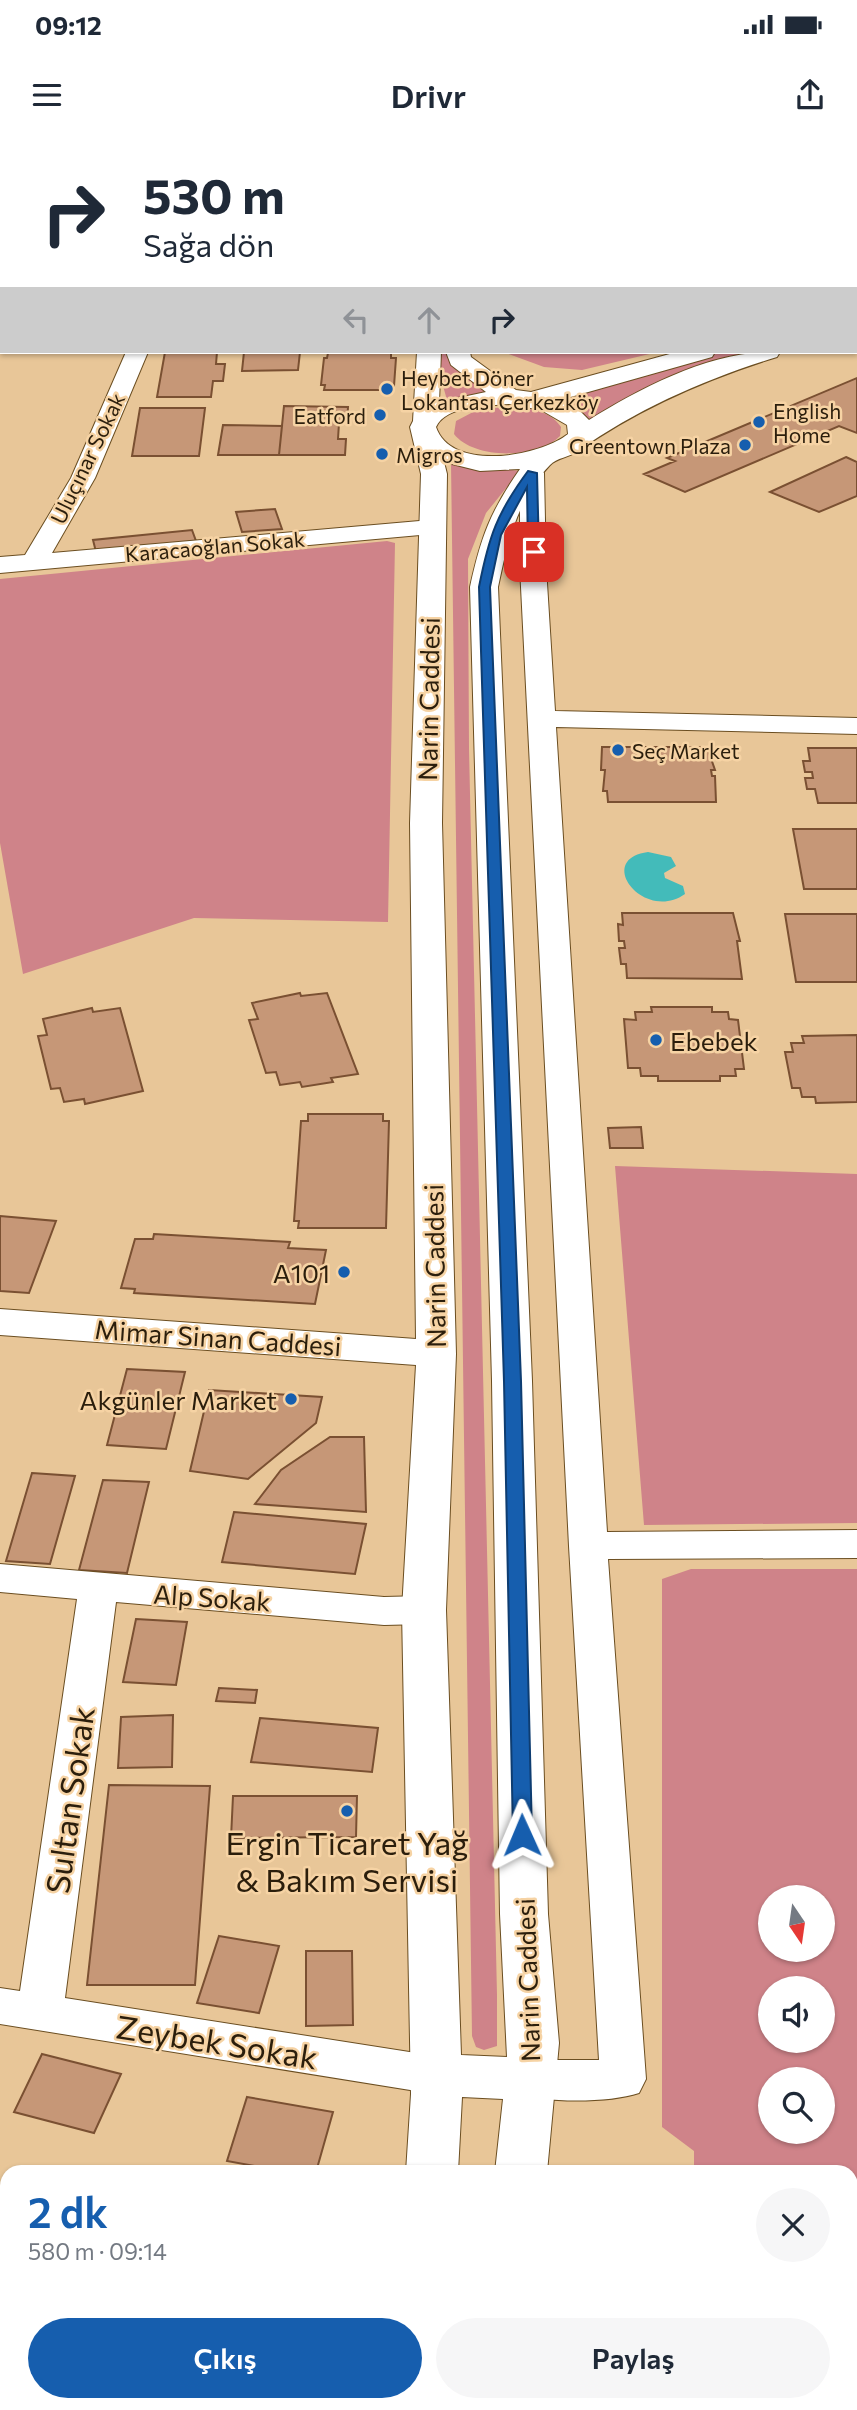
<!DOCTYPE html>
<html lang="tr">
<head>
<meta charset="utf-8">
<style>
  :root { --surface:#fff; --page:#f6f6f7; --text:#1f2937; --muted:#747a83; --accent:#165eae }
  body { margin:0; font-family:Commissioner,sans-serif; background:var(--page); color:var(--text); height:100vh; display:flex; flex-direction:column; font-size:26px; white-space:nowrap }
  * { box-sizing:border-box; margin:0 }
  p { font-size:23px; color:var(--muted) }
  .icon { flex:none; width:38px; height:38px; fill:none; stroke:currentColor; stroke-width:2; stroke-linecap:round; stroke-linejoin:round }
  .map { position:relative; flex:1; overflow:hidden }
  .details { position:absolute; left:0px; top:2025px; width:858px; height:247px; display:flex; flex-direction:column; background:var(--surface); border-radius:21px 21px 0 0; box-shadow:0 2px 5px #0004 }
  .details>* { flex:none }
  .hud { position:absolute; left:0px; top:0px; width:858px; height:214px; box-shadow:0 2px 5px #0004; background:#fff; color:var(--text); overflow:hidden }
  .needle { width:46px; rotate:167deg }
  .buttons { position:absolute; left:758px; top:1745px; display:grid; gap:14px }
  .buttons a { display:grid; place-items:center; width:77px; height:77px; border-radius:50%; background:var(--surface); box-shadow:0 2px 5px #0004; font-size:35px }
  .pin { position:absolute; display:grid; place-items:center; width:60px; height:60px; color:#fff; margin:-30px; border-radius:14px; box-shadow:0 4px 10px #0006 }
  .me { position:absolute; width:77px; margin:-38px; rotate:359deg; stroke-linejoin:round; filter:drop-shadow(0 0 5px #0008) }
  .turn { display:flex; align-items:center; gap:24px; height:147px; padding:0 28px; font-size:32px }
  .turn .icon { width:91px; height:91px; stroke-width:2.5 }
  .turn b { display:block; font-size:49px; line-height:60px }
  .lanes { display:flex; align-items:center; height:66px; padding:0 28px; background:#0003; justify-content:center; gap:35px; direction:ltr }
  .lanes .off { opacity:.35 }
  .round { display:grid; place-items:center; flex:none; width:74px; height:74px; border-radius:37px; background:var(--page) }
  .headline { display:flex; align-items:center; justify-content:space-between; height:119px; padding:0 28px }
  h1 { font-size:42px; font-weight:600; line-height:52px; color:var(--accent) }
  .action { display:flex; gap:14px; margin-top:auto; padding:14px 28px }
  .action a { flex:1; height:80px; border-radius:42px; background:var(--accent); color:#fff; font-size:28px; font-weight:600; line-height:80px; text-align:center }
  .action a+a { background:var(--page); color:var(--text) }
  .status { display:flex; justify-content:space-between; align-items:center; height:49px; padding:0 35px; background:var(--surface); direction:ltr }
  .status svg { height:19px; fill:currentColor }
  header { display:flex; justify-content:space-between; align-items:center; height:91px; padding:0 28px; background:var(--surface); font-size:32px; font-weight:600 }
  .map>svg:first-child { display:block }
</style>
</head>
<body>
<div class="status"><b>09:12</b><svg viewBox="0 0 49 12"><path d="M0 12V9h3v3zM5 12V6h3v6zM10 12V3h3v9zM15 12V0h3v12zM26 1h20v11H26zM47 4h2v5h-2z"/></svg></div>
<header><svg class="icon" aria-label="menu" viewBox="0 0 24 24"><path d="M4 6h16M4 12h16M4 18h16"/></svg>Drivr<svg class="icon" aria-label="share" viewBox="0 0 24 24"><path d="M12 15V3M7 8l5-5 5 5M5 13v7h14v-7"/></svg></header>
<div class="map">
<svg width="857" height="2270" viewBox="0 0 857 2270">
  <rect width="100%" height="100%" fill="#e8c698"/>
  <path fill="#cf8389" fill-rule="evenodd" d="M438 212H448L457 230 488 251 447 260 438 228Z
    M503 212H658L582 230 544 227Z
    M713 212H757L724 221 587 285 544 259Z
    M503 267C523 268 549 268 561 287L560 296C538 319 474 320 454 294L456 281 475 271Z
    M451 323 520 331 486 373 468 419 469 609 497 1855V1906L484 1910 476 1907 472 1896Z
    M387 401 395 403 388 782 194 778 23 834 0 703V439Z
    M615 1026 857 1034V1383L644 1385Z
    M691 1429H857V2270H700V2264H850V2032H694V2011L662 1987V1439ZM770 1757H822V1810H770ZM770 1848H822V1900H770ZM770 1939H822V1992H770Z"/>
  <path fill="#43bbba" d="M648 712 671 717 676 726 664 733 665 738 683 746 685 754C644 783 594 719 648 712Z"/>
  <path fill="#c69777" stroke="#7a5032" stroke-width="2" d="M0 0H60L2 2V27Z
    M71 0H216L70 2Z
    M786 0H857V49L856 2H779Z
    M165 212H217L216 224H225L223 241H213L211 257H157Z
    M244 212H300L298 230 242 231Z
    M328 213H391V218H396L394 246H389V250H324L325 245H321L324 218H327Z
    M857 238V293L839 286 685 352 644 334 675 321 667 318Z
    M284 266 348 267 347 283H339L338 299H346L345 315H279Z
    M140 268H205L199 316H132Z
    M223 285 282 286 279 315H218Z
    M846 317 857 322V356L819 372 770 352Z
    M275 369 282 389 242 392 236 372Z
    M192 390 196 401 96 412 93 400Z
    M602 607H707L715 630H711L712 636H715L716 662H608L607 651H603L605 630H601Z
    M808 608H857V663H818L815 649H807L805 638H813L812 632H805L803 621H810Z
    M793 689H857V749H804Z
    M622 773H733L740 801H737L742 839 627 838 626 824H621L619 808H625L624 801H619L618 784 623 785Z
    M785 774H857V842H796Z
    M300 853 301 856 327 853 358 934 331 938 333 942 302 947 300 942 280 945 276 932 266 933 249 880 258 879 252 863Z
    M651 867H712V872H728L729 879 738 880 744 929H735L736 936H720V941H658V936H641L640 928H628L624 879 636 880 635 872H652Z
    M92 868 93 872 120 868 143 951 85 964 84 959 64 962 60 948 51 949 38 896 47 895 43 879Z
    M857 895V962L816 963 815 957H802L800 948H792L785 912H793L791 903H804L802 896Z
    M308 974H383V981H389L386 1088H298L299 1081H294L301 981H308Z
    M641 987 643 1008H610L608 988Z
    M0 1076 56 1081 29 1153 0 1151Z
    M154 1094 290 1102 288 1108 326 1110 315 1164 134 1153 135 1149 121 1148 135 1099H153Z
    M127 1229 185 1232 166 1309 107 1305Z
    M209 1250 322 1257 316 1283 248 1339 190 1331Z
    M330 1297H364L366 1372 255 1364 281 1330Z
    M32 1333 75 1336 50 1424 6 1421Z
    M103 1340 149 1342 127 1433 79 1430Z
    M234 1372 366 1384 355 1434 222 1422Z
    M136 1479 187 1482 176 1545 123 1542Z
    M219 1548 257 1550 255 1563 216 1561Z
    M173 1575 172 1627 118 1628 121 1577Z
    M260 1578 378 1588 372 1632 251 1622Z
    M109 1645 210 1646 195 1845H87Z
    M233 1656H357L356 1697 231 1698Z
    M219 1796 279 1806 259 1873 197 1863Z
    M306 1811H352L353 1885 306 1886Z
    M42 1914 121 1934 94 1993 14 1972Z
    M247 1957 333 1972 316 2032H289L227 2021Z"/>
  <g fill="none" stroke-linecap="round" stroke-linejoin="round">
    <defs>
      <path id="street" d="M573 0H593V2H573Z
        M599 0H619V2H599Z
        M686 0H711L685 2Z
        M856 82H857V95H856Z
        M0 116H2V128H0Z
        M126 212H148L95 338 52 413 431 380 440 382 443 387 440 392 431 394 0 433V417L25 415 71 338Z
        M532 326 540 328 544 333 546 427 555 571 857 578V594L556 587 607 1392 857 1390V1418L608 1419 646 1939 639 1953C609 1963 544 1963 514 1953L507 1939 514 1925 530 1920H599L569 1406 520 427V333L524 328Z
        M0 1424 384 1457 424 1456 438 1460 444 1470 438 1480 424 1484 384 1485 116 1462 65 1858 435 1916 451 1921 458 1935 451 1949 435 1954 0 1884V1848L20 1851 77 1459 0 1452Z
        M0 2161 7 2163V2207L0 2205Z"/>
      <path id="secondary" d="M416 0H438V2H416Z
        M444 0H466V2H444Z
        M417 212H441L439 262 486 252 451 225 446 212H470L471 217 516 250 531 252 677 212H715L712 217 560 260 577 268 589 280C644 246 715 209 780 212L777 217C706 239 639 268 578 311 570 317 556 318 550 325 518 358 507 403 498 447L532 1241 548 1774 559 1903 547 2032H495L503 1959 462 1957 458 2032H406L411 1954 402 1470 416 1225 0 1195V1169L416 1199 410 683 421 334 410 287 413 281ZM509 264 541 270 567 285 568 294C539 317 451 332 436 287 446 265 488 266 509 264ZM444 322 480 331 520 329C490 372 481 397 470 447L492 1241 500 1774 507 1917 461 1915 446 1470 456 1214 442 683 447 334Z
        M391 2264H447L446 2270H390Z
        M452 2264H508L507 2270H451Z"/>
      <path id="highway" d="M0 2239 7 2242V2264H40L43 2270H0Z
        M309 2264H369L366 2270H306Z
        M486 2264H542V2270H486Z"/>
    </defs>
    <use href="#street" stroke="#6b4e21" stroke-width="2"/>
    <use href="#secondary" stroke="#6b4e21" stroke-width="2"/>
    <use href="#highway" stroke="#6b4e21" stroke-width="2"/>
    <use href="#street" fill="#fff" fill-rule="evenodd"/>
    <use href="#secondary" fill="#fff" fill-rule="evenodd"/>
    <use href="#highway" fill="#fff" fill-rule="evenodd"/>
  </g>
  <path fill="#165eae" stroke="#0e3d71" stroke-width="2" d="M528 331 537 333 539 412 534 415 528 412 527 347 501 395 490 447 521 1241 532 1695 529 1700H515L513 1695 504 1241 479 447C489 396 497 373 528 331Z"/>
  <g fill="#165eae" stroke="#f6d3a4" stroke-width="2.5">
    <circle cx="387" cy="249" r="7"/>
    <circle cx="380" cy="275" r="7"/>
    <circle cx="759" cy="282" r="7"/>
    <circle cx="745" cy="305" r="7"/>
    <circle cx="382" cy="314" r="7"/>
    <circle cx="618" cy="610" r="7"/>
    <circle cx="656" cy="900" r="7"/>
    <circle cx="344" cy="1132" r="7"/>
    <circle cx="291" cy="1259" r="7"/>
    <circle cx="347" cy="1671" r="7"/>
  </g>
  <g text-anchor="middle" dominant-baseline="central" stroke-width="5" stroke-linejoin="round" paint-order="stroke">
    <g font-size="21" fill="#2b1e0c" stroke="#f6d3a4" text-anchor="start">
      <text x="401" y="237">Heybet Döner<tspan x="401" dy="24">Lokantası Çerkezköy</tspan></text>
      <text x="773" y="270">English<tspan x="773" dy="24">Home</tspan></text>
      <text x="366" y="275" text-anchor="end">Eatford</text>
      <text x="731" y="305" text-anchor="end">Greentown Plaza</text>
      <text x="396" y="314">Migros</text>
      <text x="632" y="610">Seç Market</text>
    </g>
    <g font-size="21" fill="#2b1e0c" stroke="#f6d3a4">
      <text transform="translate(87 318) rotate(-64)">Uluçınar Sokak</text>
      <text transform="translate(215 406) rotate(-5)">Karacaoğlan Sokak</text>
    </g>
    <g font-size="26" fill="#2b1e0c" stroke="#f6d3a4">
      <text transform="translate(428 559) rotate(-89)">Narin Caddesi</text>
      <text transform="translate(434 1126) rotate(-91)">Narin Caddesi</text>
      <text transform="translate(218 1197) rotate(4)">Mimar Sinan Caddesi</text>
      <text transform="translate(212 1457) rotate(4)">Alp Sokak</text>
      <text transform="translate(527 1840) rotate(-92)">Narin Caddesi</text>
    </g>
    <g font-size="26" fill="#2b1e0c" stroke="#f6d3a4" text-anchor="end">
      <text x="670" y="900" text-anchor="start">Ebebek</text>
      <text x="330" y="1132">A101</text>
      <text x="277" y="1259">Akgünler Market</text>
    </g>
    <g font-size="32" fill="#2b1e0c" stroke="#f6d3a4">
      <text transform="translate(69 1660) rotate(-82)">Sultan Sokak</text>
      <text transform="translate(217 1901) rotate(9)">Zeybek Sokak</text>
    </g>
    <g font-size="32" fill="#2b1e0c" stroke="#f6d3a4">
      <text x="347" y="1702">Ergin Ticaret Yağ<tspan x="347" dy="37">&amp; Bakım Servisi</tspan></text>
    </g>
  </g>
</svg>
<div class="buttons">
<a><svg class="needle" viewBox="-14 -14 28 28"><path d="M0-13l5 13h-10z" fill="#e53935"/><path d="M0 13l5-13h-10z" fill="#747a83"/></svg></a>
<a><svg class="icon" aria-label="sound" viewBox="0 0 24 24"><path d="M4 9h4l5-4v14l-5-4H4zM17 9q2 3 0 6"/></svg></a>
<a><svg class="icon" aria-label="search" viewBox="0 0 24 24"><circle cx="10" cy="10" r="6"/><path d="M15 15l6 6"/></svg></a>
</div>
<div class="pin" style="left:534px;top:412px;background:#d93025"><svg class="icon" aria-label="arrive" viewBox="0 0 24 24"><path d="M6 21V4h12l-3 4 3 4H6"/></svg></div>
<svg class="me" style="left:522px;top:1695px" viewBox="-20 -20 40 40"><path d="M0-17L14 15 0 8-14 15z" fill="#165eae" stroke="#fff" stroke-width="4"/></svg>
<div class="hud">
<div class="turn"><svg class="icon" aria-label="right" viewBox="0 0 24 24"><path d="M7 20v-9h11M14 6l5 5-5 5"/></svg><div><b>530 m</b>Sağa dön</div></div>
<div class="lanes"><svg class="icon off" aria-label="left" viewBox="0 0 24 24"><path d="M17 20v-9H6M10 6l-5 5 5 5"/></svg><svg class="icon off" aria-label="ahead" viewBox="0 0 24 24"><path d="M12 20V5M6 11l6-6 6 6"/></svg><svg class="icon" aria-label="right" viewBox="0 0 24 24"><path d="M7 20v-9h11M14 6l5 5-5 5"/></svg></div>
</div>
<section class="details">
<div class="headline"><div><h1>2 dk</h1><p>580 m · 09:14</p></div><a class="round"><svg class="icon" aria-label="close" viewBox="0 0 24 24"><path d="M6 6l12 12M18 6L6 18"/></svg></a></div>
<div class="action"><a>Çıkış</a><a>Paylaş</a></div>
</section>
</div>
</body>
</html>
